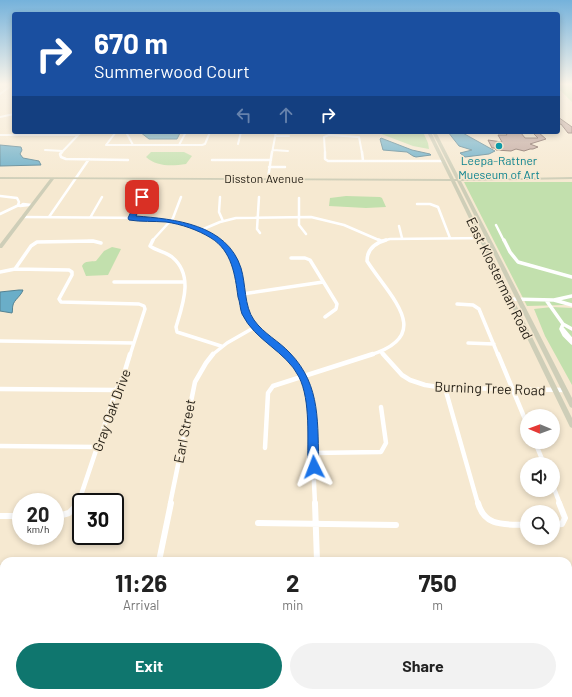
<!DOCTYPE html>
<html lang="en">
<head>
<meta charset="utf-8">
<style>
  :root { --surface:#fff; --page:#f2f2f2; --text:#222; --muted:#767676; --accent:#0f766e }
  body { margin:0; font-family:Barlow,sans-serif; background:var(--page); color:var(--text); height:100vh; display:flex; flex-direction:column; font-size:15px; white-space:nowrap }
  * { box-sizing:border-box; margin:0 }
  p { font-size:13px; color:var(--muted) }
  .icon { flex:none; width:22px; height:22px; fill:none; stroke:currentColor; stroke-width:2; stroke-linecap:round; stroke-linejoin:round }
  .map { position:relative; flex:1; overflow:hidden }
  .panel { position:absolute; left:0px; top:557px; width:572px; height:140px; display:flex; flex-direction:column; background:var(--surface); border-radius:12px 12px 0 0; box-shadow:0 2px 6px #0003 }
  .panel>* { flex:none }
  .guide { position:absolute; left:12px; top:12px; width:548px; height:122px; border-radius:4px; box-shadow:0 2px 6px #0003; background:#1a4fa0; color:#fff; overflow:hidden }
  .needle { width:26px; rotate:271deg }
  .tools { position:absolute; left:520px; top:409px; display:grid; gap:8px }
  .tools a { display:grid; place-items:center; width:40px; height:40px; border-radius:50%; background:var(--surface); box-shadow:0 2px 6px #0003; font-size:20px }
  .speed { position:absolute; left:12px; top:493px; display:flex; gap:8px; font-size:20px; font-weight:700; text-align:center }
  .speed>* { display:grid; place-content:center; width:52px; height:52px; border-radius:50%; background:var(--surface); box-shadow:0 2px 6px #0003; line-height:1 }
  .speed small { font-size:10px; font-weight:400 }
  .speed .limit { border:2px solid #111; border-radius:6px; background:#fff; color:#111 }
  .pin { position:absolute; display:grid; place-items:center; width:34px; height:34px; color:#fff; margin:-17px; border-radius:8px; box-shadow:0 2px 6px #0006 }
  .me { position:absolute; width:44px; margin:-22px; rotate:357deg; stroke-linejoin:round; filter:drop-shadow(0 0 3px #0008) }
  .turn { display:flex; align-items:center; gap:14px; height:84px; padding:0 16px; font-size:18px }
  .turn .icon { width:52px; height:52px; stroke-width:2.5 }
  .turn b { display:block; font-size:28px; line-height:34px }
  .lanes { display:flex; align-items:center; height:38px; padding:0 16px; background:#0003; justify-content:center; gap:20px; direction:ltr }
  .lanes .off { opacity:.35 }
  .eta { display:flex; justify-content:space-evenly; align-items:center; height:68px; text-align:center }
  .eta b { font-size:24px; font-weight:700; line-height:28px }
  .primary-button { display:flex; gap:8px; margin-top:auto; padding:8px 16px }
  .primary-button a { flex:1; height:46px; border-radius:24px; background:var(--accent); color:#fff; font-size:16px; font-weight:700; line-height:46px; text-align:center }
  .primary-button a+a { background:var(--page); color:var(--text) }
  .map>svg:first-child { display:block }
</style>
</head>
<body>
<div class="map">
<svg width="572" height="697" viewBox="0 0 572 697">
  <rect width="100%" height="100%" fill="#f6e9d1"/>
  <path fill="#c2e0ad" d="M558 85H572V102L561 91H558Z
    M376 132H423L428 143 429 149 413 146Z
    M151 152H184L192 156 186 164C172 166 157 167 146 157Z
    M464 182H572V304L565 305 527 306Z
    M346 196 380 197 382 198 386 207 366 208 329 206 330 198Z
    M112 247 121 249 108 275 86 276 82 266C85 260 91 262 96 261L104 251Z
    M552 307 572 308V385L545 336 534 309Z"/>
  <path fill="#6aaec8" stroke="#548292" d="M140 132 180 133 177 139H149Z
    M448 132H461L495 151 489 154 465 157 460 153 472 150 459 146Z
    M381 138 412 150 430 154 431 155 416 157 413 156 407 152 383 150 380 139Z
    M0 145 21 147 22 150 20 154 23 158 39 161 41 165 0 166Z
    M19 290H23C21 296 14 300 13 305 12 308 13 310 12 313L0 311V292Z"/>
  <path fill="#bfa49b" stroke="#775e56" d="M558 117 572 127V133H568L561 124 558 125Z
    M505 132 521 133 525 138H538L532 132H538L546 139 530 144 538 147 533 149H530L524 151 516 149 511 151 496 150 495 148H492L488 140 502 142 498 135H507Z"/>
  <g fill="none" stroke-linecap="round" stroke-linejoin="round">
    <path stroke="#fff" stroke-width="2" d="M0 94 12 85
      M0 117 14 114
      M126 132 133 145
      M0 135H78
      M275 136H289
      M238 144 241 132
      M106 145H202L205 144 210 132
      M106 145 116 132
      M179 145 186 132
      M45 150 63 151
      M273 150 288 151
      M61 153 81 132
      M272 153 276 132
      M325 153 324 137 329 135 359 137 362 153"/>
    <path stroke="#fff" stroke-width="2.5" d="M62 152 60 154 61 157 66 159 128 160
      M325 152V159L328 161H363
      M362 152 363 161
      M212 160H271
      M363 161H443
      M269 167H285
      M268 178 272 152
      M0 196 17 198 19 202 18 205
      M220 197 219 212 223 221
      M259 197 257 229 260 233
      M299 198V225L306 234
      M417 204H430L438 207 450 238
      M29 205 20 206 23 204 32 205
      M0 214 19 205
      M22 217 150 218C174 221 199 225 219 241
      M49 217 89 159
      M90 218 102 197
      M132 218 141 197
      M496 225 504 241
      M399 226 402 238
      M201 230 220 222 236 218 311 217 344 225 381 241
      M88 241H93
      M152 241 173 218 181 197
      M382 241 390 239 488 238"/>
    <path stroke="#fff" stroke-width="3.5" d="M153 240 150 246C157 251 166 252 172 257 194 275 183 304 176 327L177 332 221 346
      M217 240C246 264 233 288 248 316 257 333 274 343 288 355
      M379 240 381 241
      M504 240 510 252 518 262 572 277
      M291 258H305L310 260 337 304 336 309 325 317
      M15 269 31 246 37 242 93 241 101 243
      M0 272 15 269 69 270 72 272V275L59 299 61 302 139 304 144 306 145 309 130 355
      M114 282H185
      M242 294 323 282
      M511 299 554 300 572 296
      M546 300 563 324 572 329
      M554 300 572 305
      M457 304 473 305 479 309 498 355
      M563 324 561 329 564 335 572 343
      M562 328 572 340
      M0 341 134 343
      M468 343 494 344
      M381 352 384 355
      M212 355 227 343 255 327
      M370 355C436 335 389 296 367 261 367 249 375 243 386 240"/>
    <path stroke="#fff" stroke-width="4.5" d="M287 354 300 373 310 398 315 504
      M383 354 402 375 410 380 425 385 445 388 564 390
      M498 354 527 424
      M445 388 478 504
      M0 389 116 390
      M535 442 544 464
      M0 446 97 447
      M265 448 268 393 273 386 373 354
      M313 453 381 452 386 443 381 407
      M553 486 560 504
      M78 504 117 388 123 377 130 354
      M170 504 195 382 206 363 213 354"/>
    <path stroke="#fff" stroke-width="6" d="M315 503 317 561
      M478 503C485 528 506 524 527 525
      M0 516H21
      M55 517 69 513 79 503
      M258 523 396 525
      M553 525 562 524 565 518 559 503
      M159 561 171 503
      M0 568H4
      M568 583H572
      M568 691H572
      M321 693V697
      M510 693 511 697
      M13 697 14 693
      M131 697 132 693"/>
    <path fill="#ceceb8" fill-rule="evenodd" d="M427 132H431L454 179H456L432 132H436L460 179 572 177V179L461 181 572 398V408L570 407 457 181H455L572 418V428L570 427 569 425 451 181 54 179 2 248H0V244L50 179H0V177L450 179Z"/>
  </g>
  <linearGradient id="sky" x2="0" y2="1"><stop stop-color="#75b2db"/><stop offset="0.46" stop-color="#fbf5ea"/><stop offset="1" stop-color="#fbf5ea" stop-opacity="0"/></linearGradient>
  <rect width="572" height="183" fill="url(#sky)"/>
  <path fill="#1a73e8" stroke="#114b97" d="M139 195 145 197 136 216C174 219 227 224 241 268 246 284 244 306 254 320 264 334 279 341 290 353 322 386 317 425 319 467L318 471 314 472 310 471 308 467C307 440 311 401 299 377 286 351 255 341 242 314 240 309 240 302 238 297 235 275 232 251 211 238 198 230 181 224 166 222 154 221 141 222 129 220L128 218Z"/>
  <circle fill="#0f9aa8" stroke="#f6e9d1" stroke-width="1.5" cx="499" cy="146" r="4"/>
  <g text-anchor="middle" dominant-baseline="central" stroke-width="3" stroke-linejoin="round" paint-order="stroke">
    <g font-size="12" fill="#0d838f" stroke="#f6e9d1">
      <text x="499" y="160">Leepa-Rattner<tspan x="499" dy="14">Mueseum of Art</tspan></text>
    </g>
    <g font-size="12" fill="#221d14" stroke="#f6e9d1">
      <text x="264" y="178">Disston Avenue</text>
    </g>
    <g font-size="14" fill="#221d14" stroke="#f6e9d1">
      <text transform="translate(500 278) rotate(64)">East Klosterman Road</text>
      <text transform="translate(490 388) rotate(2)">Burning Tree Road</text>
      <text transform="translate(111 410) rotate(-70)">Gray Oak Drive</text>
      <text transform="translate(184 431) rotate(-79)">Earl Street</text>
    </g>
  </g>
</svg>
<div class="tools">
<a><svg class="needle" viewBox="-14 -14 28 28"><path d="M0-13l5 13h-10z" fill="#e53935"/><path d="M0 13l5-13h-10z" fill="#767676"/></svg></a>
<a><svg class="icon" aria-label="sound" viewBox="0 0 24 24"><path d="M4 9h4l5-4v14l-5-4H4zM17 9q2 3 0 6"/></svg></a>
<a><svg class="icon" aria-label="search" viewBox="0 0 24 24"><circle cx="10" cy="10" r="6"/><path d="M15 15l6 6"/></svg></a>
</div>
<div class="speed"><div>20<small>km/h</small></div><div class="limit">30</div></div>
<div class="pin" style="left:142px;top:197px;background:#d93025"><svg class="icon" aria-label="arrive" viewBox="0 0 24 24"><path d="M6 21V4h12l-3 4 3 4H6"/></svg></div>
<svg class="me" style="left:314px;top:467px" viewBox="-20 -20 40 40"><path d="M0-17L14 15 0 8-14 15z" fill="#1a73e8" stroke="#fff" stroke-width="4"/></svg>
<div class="guide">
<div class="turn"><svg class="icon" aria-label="right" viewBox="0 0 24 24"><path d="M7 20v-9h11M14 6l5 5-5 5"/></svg><div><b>670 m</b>Summerwood Court</div></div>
<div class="lanes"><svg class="icon off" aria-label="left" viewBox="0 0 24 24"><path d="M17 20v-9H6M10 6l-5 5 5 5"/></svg><svg class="icon off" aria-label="ahead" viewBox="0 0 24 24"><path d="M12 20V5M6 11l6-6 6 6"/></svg><svg class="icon" aria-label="right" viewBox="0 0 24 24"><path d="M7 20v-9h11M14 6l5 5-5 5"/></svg></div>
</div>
<section class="panel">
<div class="eta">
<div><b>11:26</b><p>Arrival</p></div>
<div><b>2</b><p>min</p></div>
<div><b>750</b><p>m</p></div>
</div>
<div class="primary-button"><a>Exit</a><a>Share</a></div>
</section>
</div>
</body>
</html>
